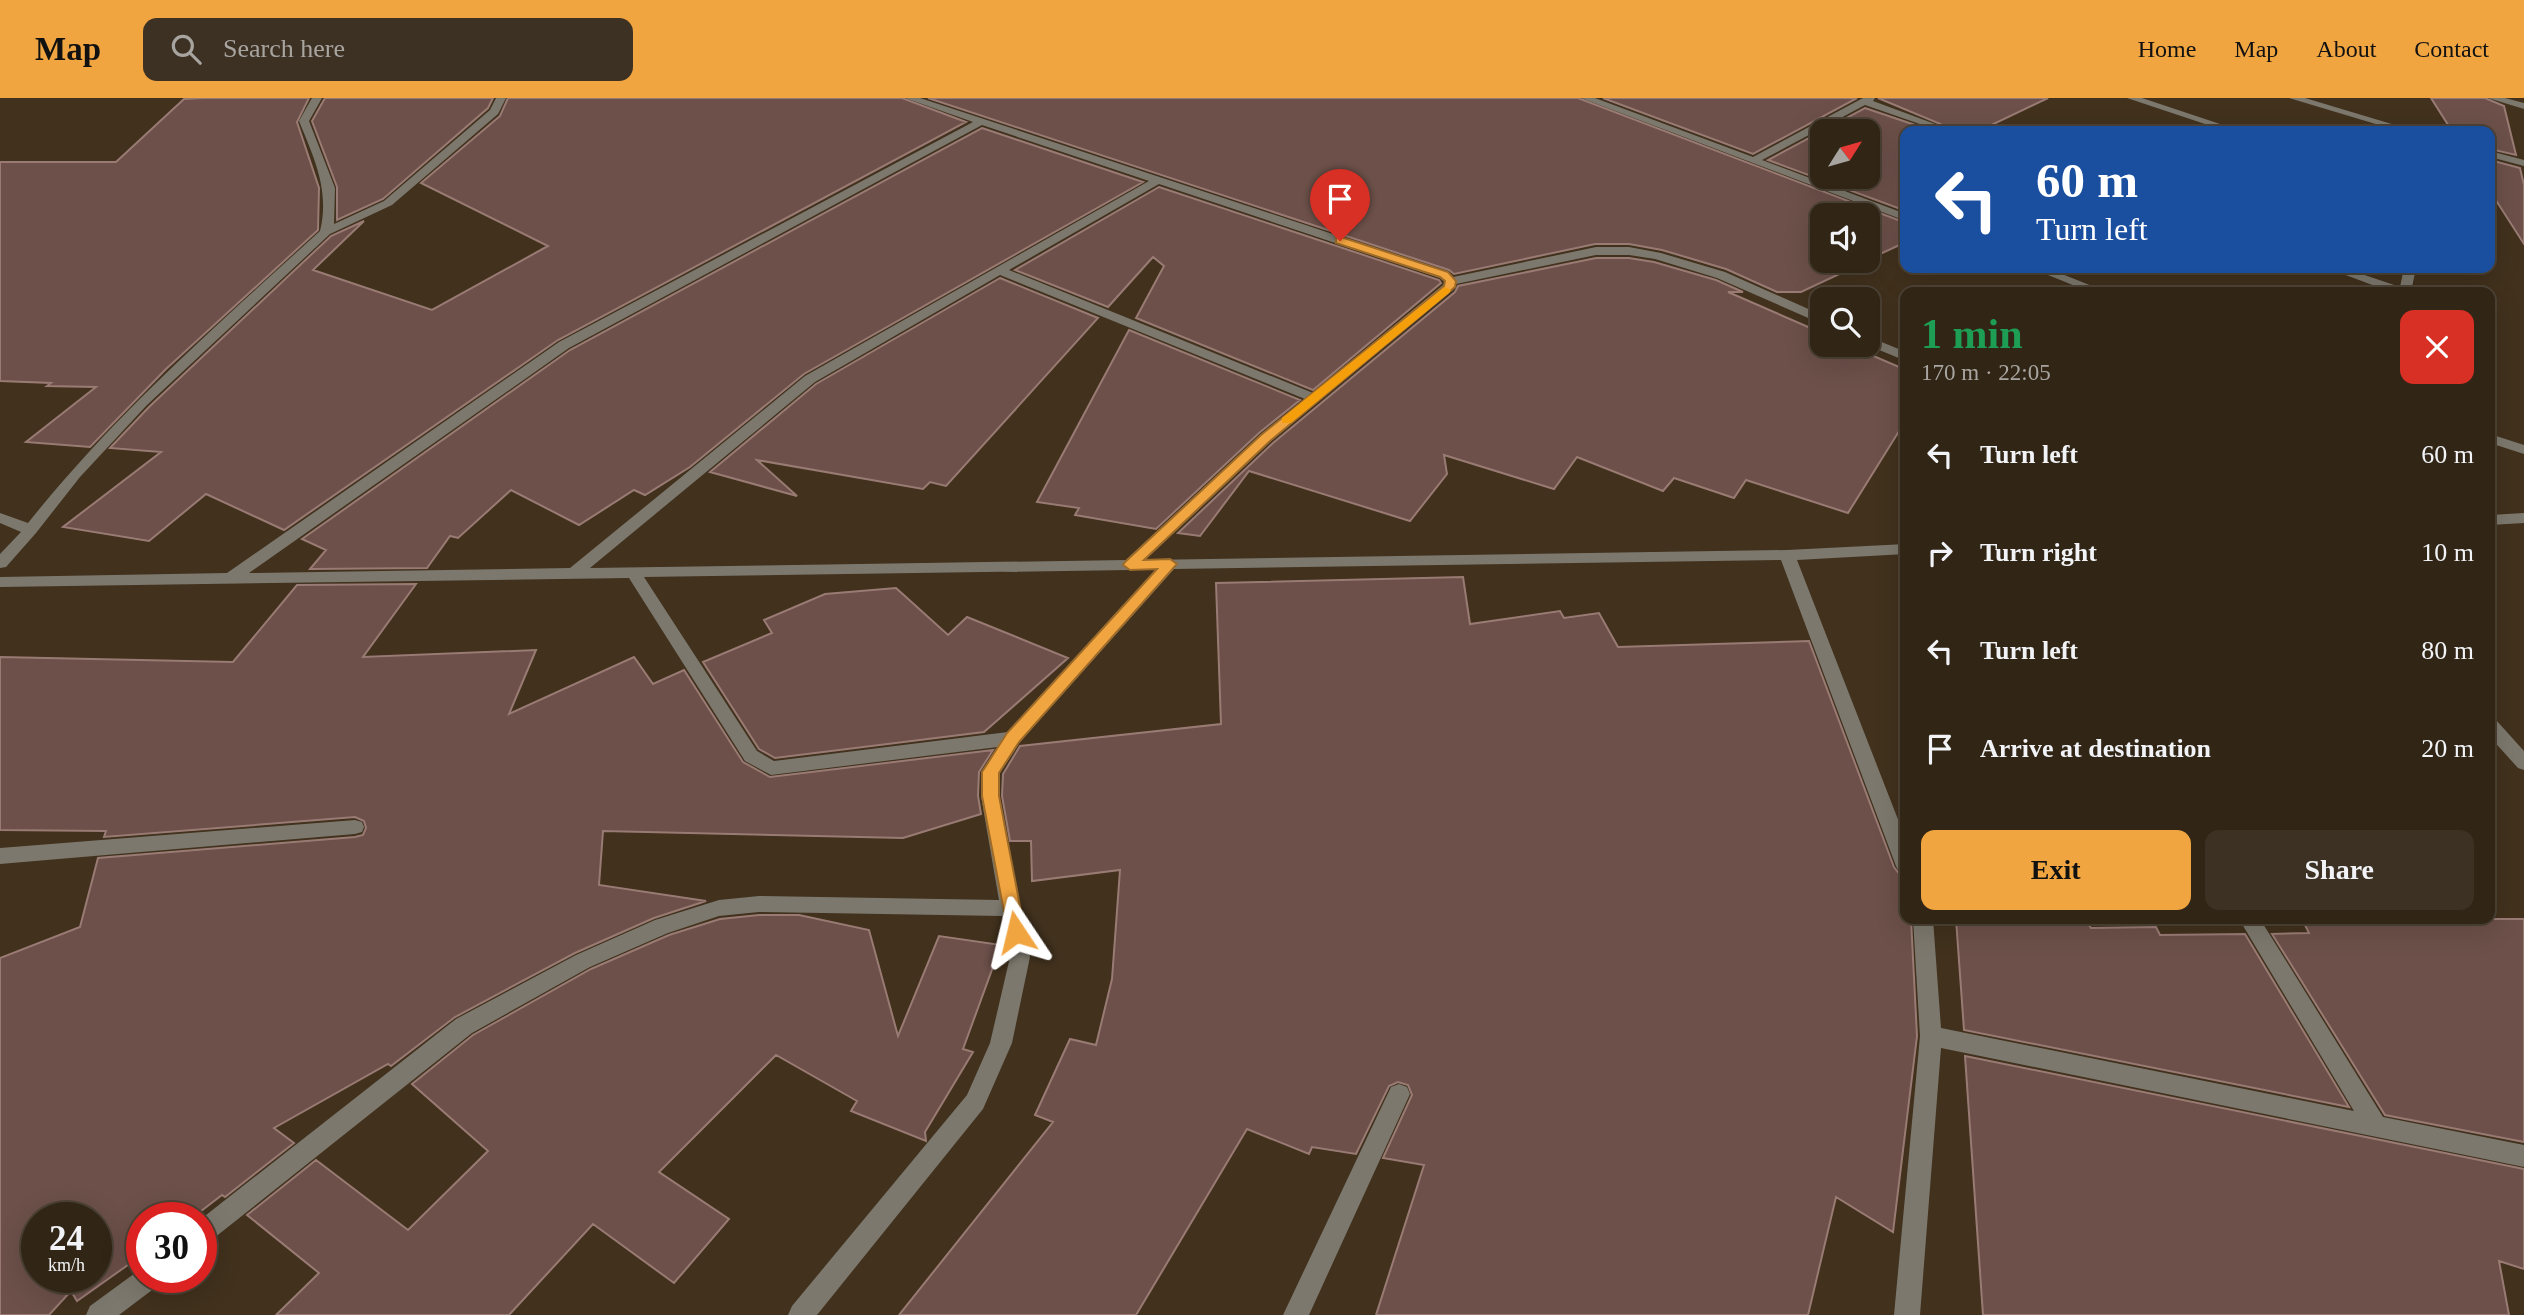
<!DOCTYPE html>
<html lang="en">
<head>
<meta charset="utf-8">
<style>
  :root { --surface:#312516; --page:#3d3123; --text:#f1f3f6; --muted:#a8a5a1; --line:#4c4235; --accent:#f1a540 }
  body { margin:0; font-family:"Times New Roman",serif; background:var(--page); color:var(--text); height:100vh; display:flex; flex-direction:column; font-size:26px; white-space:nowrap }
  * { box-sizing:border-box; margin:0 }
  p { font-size:23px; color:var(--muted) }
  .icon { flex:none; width:38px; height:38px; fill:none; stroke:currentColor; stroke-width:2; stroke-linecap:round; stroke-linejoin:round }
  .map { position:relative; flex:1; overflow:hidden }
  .panel { position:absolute; left:1900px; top:189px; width:595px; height:637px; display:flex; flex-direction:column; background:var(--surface); border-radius:14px; box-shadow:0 7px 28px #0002,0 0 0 2px var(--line) }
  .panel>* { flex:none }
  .hud { position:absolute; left:1900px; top:28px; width:595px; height:147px; border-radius:14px; box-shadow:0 7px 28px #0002,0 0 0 2px var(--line); background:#1a4fa0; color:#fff; overflow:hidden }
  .needle { width:46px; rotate:53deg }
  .fabs { position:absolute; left:1810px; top:21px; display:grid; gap:14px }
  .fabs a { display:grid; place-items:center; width:70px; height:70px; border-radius:14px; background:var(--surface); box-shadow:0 7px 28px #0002,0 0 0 2px var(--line); font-size:35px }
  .speed { position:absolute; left:21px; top:1104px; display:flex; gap:14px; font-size:35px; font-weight:700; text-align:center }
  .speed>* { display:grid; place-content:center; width:91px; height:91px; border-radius:50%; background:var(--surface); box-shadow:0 7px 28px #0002,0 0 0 2px var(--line); line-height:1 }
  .speed small { font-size:18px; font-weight:400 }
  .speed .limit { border:10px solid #d22; background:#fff; color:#111 }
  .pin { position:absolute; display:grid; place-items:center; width:60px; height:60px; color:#fff; margin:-72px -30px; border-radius:50% 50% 50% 0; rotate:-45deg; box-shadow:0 0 7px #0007 }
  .pin .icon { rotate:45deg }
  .me { position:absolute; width:77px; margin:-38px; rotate:350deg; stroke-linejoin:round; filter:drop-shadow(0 0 5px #0008) }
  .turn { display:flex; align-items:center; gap:24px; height:147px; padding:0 21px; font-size:32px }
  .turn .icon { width:91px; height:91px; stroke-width:2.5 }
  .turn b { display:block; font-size:49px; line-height:60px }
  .round { display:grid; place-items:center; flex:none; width:74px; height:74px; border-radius:14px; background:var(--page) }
  .headline { display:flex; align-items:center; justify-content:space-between; height:119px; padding:0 21px }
  h1 { font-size:42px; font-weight:700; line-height:52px; color:#1e9e55 }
  .cta { display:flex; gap:14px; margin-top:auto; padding:14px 21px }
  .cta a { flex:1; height:80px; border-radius:14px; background:var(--accent); color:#111; font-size:28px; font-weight:700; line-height:80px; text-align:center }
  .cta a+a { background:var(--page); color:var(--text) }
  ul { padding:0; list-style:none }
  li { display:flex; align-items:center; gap:21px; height:98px; padding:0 21px }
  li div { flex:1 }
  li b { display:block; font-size:26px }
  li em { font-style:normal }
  header { display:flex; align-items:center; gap:42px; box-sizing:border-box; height:98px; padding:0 35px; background:var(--accent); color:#111 }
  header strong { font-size:33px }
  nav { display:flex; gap:38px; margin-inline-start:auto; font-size:24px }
  .search { width:490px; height:63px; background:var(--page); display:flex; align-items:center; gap:18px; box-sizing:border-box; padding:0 24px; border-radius:14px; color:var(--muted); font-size:26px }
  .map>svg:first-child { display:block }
</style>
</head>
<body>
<header>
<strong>Map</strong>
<div class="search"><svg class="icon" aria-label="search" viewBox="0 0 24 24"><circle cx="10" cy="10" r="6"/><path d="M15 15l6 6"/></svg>Search here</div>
<nav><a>Home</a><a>Map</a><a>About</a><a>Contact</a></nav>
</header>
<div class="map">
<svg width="2524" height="1217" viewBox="0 0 2524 1217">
  <rect width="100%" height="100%" fill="#41311d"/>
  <path fill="#6c5049" stroke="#997b74" stroke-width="2" fill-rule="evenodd" d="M203 0H309L297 24 319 90 318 132 166 271 90 349 26 344 96 289 47 288 51 285 0 283V64H116L184 1Z
    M325 0H493L488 10 383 101 337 122V89L312 23Z
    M508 0H902L966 24 558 242 284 432 206 396 149 443 63 429 161 354 110 350 149 309 331 138 364 123 313 172 432 212 548 148 421 85 500 18Z
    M928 0H1578L1906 125V144L1867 162V117H1822V163H1867L1801 194H1777L1726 171 1662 152 1629 146H1595L1454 176 1449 172Z
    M1603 0H1857L1753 56Z
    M1878 0H2048L1979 33H1957Z
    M2431 0H2485L2504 8 2516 57 2490 51V33H2452Z
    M1865 10 1933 33H1906V113L1768 62ZM1822 33H1867V79H1822Z
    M982 30 1143 84 804 276 690 369 645 397 634 392 579 427 511 392 458 440 450 438 427 470 310 471 326 452 302 441 570 252Z
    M2490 62 2520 70 2524 87V146L2490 93Z
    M1159 89 1439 182 1441 185 1313 292 1136 220 1164 168 1153 159 1108 209 1015 172Z
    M1596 160H1629L1654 164 1716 182 1743 194H1728L1822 235V247H1848L1906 272V322L1848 415 1746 382 1734 400 1674 380 1663 393 1577 359 1554 391 1444 357 1447 376 1410 423 1249 373 1200 438 1178 435 1273 345 1455 194 1458 188Z
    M1000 180 1098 220 946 388 930 384 923 391 757 362 797 398 710 374 816 286Z
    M1129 232 1300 302 1259 335 1156 431 1075 417 1079 410 1037 404Z
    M1463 479 1470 526 1560 513 1564 520 1599 515 1618 549 1809 543 1894 769 1900 777 1906 793V821H1911L1917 938 1893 1134 1836 1099 1808 1217H1376L1424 1067 1383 1060 1412 997 1408 987 1398 984 1389 988 1356 1056 1312 1049 1309 1056 1247 1031 1136 1217H899L1053 1024 1035 1017 1070 941 1096 947 1112 881 1120 772 1032 783 1031 743H1010L1002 698 1003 676 1020 648 1221 626 1216 485Z
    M416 486 363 559 536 552 509 616 634 559 653 586 684 572 743 664 770 679 993 652 979 674 978 698 981 716 903 740 603 733 599 787 706 803 654 820 575 855 455 919 391 968 388 966 274 1030 294 1045 225 1099 222 1097 192 1120H142V1157L77 1203 71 1193 49 1217H0V860L80 829 98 760 355 739 363 737 366 730 364 723 355 719 104 739 106 733 0 732V559L233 564 297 487ZM37 1120H96V1180H37Z
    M896 490 948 537 967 519 1068 560 984 634 775 660 759 651 703 564 772 535 764 522 825 496Z
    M759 817H799L869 832 898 938 939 838 1001 847 963 951 973 954 925 1034 926 1043 851 1013 857 1003 776 957 659 1074 729 1121 674 1185 593 1126 509 1217H276L319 1175 247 1117 316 1062 408 1132 488 1053 412 986 473 937 591 871 669 837 720 821Z
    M1956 821H2002L2089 827 2091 830 2156 829 2160 837 2245 836 2349 1009 1964 932Z
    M2302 821H2524V1044L2385 1017 2272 836 2309 835Z
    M1965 958 2524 1071V1171L2499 1163 2509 1217H1983Z"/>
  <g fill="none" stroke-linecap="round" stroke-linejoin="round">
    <path fill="#7c786d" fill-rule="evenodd" d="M312 0H322L309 23 335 90 334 126 384 103 490 12 496 0H506L498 16 392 107 330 136 147 307 80 379 36 435 6 469 0 470V456L21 434 0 425V415L28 425C115 316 217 227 320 133 330 92 314 60 299 23Z
      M905 0H920L1448 174 1453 179 1596 149H1629L1661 155 1725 174 1822 217V226L1717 180 1655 161 1629 157H1596L1456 186 1453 192 1271 343 1145 462 1787 452 1906 446V456L1797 462 1906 742V776L1899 774 1896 768 1781 462 1174 471 1019 645 1000 675 999 698 1030 859 1012 945 983 1011 817 1217H788L792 1208 967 997 990 945 1010 859 1002 818 759 814 719 818 668 835 590 869 472 935 209 1144 201 1148V1121L456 921 576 857 655 822 719 802 759 798 999 802 981 698 982 674 998 649 771 677 745 663 629 480 0 489V479L227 475 559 244 973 24ZM982 27 1149 83 805 278 570 470 249 475 569 250ZM1159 86 1440 180 1445 184 1443 187 1313 295 1009 172ZM1000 177 1305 301 1261 337 1126 462 590 470 815 284ZM1130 472H1156L1008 634 774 663 757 653 644 479Z
      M1581 0H1595L1753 59 1863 0H1875L1873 3 1954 33H1940L1865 7 1762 62 1906 116V123Z
      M2127 0H2142L2241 33H2226Z
      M2289 0H2305L2415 33H2399Z
      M2488 0H2505L2524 5V11Z
      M2490 53 2524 62V68L2490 59Z
      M2031 170H2047L2107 194H2090Z
      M2327 170H2344L2400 189 2404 170H2416L2411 194H2391Z
      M1867 238 1906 254V263L1867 247Z
      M2490 336 2524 347V356L2490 345Z
      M2524 415V425L2490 427V417Z
      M2490 621 2496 622 2524 653V672L2518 670 2490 639Z
      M355 722 362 724 364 729 362 734 355 736 0 766V750Z
      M1913 821H1933L1941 930 2354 1013 2239 821H2260L2383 1019 2524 1047V1069L1941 950 1920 1217H1894L1920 938Z
      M1399 986 1407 989 1410 996 1309 1217H1283L1391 989Z
      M142 1170V1180H159L156 1189 119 1217H86L90 1208Z"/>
  </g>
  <path fill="#f1a540" stroke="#9d6b2a" stroke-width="2" d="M1336 140H1344L1448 174 1456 183 1455 189 1270 343 1144 462 1170 461 1177 466 1019 644 999 675V698L1025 834 1022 840 1016 842 1009 840 982 698V674L1007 635 1157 471 1130 472 1123 467 1125 464 1261 337 1444 188 1445 183 1440 179 1336 145Z"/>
  <path fill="#f59e0b" d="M1445 189 1451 192 1449 195 1291 325H1282V320Z"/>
</svg>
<div class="fabs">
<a><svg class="needle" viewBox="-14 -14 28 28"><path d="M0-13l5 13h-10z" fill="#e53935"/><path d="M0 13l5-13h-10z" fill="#a8a5a1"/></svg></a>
<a><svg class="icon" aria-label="sound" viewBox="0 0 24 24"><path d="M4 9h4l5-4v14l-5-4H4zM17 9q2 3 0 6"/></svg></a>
<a><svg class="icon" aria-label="search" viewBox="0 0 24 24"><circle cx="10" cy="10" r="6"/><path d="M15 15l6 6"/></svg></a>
</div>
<div class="speed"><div>24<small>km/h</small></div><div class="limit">30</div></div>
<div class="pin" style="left:1340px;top:143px;background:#d93025"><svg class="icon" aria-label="arrive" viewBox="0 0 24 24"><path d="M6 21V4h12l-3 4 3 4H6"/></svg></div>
<svg class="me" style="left:1016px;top:834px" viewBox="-20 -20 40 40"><path d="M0-17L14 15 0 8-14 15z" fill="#f1a540" stroke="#fff" stroke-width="4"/></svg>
<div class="hud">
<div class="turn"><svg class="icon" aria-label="left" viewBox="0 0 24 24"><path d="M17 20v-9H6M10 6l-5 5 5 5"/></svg><div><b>60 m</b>Turn left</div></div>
</div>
<section class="panel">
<div class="headline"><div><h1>1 min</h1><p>170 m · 22:05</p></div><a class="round" style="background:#d93025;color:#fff"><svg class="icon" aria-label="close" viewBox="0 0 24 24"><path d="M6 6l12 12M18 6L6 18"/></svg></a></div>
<ul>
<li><svg class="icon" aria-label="left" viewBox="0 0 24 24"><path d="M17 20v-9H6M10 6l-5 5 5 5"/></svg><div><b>Turn left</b></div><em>60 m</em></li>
<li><svg class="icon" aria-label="right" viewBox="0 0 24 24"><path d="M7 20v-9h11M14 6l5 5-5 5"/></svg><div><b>Turn right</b></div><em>10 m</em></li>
<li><svg class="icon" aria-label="left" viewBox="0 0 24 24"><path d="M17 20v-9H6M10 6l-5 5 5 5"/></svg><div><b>Turn left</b></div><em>80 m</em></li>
<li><svg class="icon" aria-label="arrive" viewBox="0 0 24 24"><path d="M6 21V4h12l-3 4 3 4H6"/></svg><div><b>Arrive at destination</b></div><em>20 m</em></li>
</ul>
<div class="cta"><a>Exit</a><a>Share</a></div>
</section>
</div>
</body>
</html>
